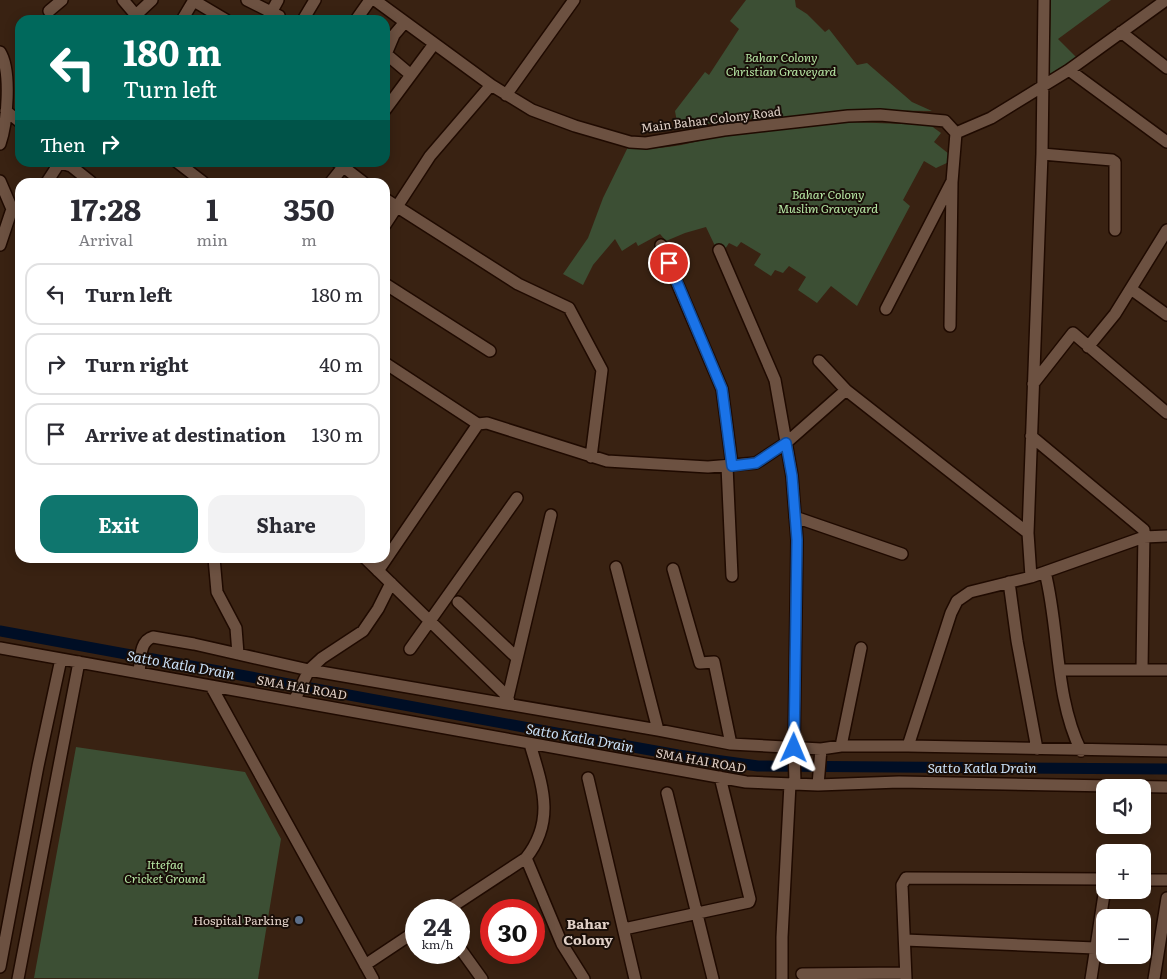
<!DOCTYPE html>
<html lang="en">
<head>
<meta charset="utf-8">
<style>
  :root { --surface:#fff; --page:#f2f2f3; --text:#2b2b33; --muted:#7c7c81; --line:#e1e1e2; --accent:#0f766e }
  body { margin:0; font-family:Literata,serif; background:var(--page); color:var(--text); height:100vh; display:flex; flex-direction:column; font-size:19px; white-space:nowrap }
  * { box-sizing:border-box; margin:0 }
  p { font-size:16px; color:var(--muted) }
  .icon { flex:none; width:28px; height:28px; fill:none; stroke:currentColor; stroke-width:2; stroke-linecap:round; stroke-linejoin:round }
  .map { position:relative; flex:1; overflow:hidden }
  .sheet { position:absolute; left:15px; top:178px; width:375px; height:385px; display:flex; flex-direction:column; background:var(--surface); border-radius:15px; box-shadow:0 2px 12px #0003 }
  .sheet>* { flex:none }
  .hud { position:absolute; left:15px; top:15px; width:375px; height:152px; border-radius:15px; box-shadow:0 2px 12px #0003; background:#00695c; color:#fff; overflow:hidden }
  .controls { position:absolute; left:1096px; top:779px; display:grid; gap:10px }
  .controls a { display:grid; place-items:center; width:55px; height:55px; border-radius:10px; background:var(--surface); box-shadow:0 2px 12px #0003; font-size:25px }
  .speed { position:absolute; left:405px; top:899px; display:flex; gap:10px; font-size:25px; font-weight:700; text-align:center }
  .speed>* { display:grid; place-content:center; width:65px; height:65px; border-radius:50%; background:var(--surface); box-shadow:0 2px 12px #0003; line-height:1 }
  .speed small { font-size:12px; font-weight:400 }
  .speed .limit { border:8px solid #d22; background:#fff; color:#111 }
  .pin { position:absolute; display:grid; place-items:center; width:42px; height:42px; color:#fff; margin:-21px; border:2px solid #fff; border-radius:50%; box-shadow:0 1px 5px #0007 }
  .me { position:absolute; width:55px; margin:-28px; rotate:1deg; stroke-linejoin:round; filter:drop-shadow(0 0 4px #0008) }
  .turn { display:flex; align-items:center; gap:18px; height:105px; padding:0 25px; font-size:22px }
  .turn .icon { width:65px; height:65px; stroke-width:2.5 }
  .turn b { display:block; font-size:35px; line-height:42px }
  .then { display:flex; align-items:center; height:48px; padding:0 25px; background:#0003; gap:10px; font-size:19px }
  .eta { display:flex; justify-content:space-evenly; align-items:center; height:85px; text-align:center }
  .eta b { font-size:30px; font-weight:700; line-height:35px }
  .action { display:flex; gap:10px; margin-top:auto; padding:10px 25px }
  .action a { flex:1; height:58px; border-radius:15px; background:var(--accent); color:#fff; font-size:20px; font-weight:700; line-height:58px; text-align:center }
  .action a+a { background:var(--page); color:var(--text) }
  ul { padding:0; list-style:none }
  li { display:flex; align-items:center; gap:15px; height:62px; margin:0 10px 8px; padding:0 15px; border:2px solid var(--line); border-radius:15px }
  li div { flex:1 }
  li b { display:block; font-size:19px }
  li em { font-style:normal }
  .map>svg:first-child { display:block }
</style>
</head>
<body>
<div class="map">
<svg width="1167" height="979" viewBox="0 0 1167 979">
  <rect width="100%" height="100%" fill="#392212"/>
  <path fill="#3c4f34" d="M746 0H795L796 7 807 14 825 32 829 29 857 65 867 63 912 102 932 111 849 110 806 116 743 119 678 128 675 111 705 72 709 75 739 29 730 21Z
    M1051 0H1111L1058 39 1077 58 1049 75Z
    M850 122 930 125 941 133 934 142 949 154V162L936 168 924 161 903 200 910 206 857 306 831 286 817 303 798 290 806 277 789 266 783 273 775 270 771 276 754 265 761 254 741 242 737 247 729 243 725 249 715 246 706 227 685 233 666 241 660 234 638 246 636 242 622 251 615 239 593 265 583 285 563 274 588 238 603 198 628 147C666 153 701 139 738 133 775 128 813 127 850 122Z
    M76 747 245 772 281 839 258 979 34 978Z"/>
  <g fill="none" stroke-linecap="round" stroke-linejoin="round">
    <path stroke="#000e25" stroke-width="11" d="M0 631 589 739 678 755 758 766 1167 769"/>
    <defs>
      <path id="minor" d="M123 0 140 20
        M247 0 279 16 278 20
        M375 0 491 85 532 110 575 126 630 142 646 143 724 130 848 116 880 115 945 121 956 133 991 118 1069 70 1167 142
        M194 1 226 20
        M49 11 62 0
        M136 15 152 0
        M182 20 194 0
        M267 20 278 0
        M303 20 315 0
        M356 20 370 0
        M1121 32 1167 68
        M0 52C12 71 7 124 0 144
        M385 53 411 75
        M386 54 394 35 405 22
        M1069 70 1166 0
        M506 95 574 0
        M385 110 434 44
        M6 111 20 122
        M1042 154 1112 160 1115 162V230
        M177 162 203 182
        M337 162 363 182
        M61 163 71 166 91 182
        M0 181 12 209 0 245
        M47 182 60 162
        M331 182 347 162
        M385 199 518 284 569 308 602 370 591 457
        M385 225 430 156 491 85
        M661 245 722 389 732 465
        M719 250 775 380 792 476 797 540 794 748 795 783
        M385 284 490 351
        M1131 289 1167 315
        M886 309 951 183
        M950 326 952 182 956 133
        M1088 347 1115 314 1167 230
        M819 361 846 390 1028 533
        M385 363 478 424 487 423 607 461 708 467 756 463 786 443 846 390
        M1033 384 1073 333 1167 413
        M1031 436 1144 530 1142 670
        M727 466 732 576
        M795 517 902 554
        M214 558 217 592 236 628 238 654
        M365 558 508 697
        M616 567 658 730
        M673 569 700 663 714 662 731 744
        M378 571 478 424
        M1045 572C1060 631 1054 695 1081 751
        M1031 577 1028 533 1042 154 1044 0
        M1009 582 1017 641 1037 749
        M458 602 517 658
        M0 648 746 782 818 785 899 782 1167 787
        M410 649 517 498
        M1060 670H1167
        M139 672C141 660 139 641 153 637L194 644 309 670 658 730 731 744 821 749 841 746H908L1167 751
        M211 686 373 979
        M295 699 309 670 322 658 363 631 378 609 391 583
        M509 703 508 697 551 515
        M530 744C542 785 556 820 526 858L562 944 584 979
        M841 746 861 648
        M908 746 951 613 957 601 970 592 1031 577 1144 537 1167 536
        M588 778 635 979
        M818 785 821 749
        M667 793 713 979
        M1142 880H1167
        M447 910 526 858
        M624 929 749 902 750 899 720 777
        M905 940 1095 948
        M459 947 482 979
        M365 965 416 931
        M0 967 38 766 61 659
        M802 974 905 973
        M18 979 79 662
        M782 979V937L790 784
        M906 979 902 885 906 878 1105 879
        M1091 979 1105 888
        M1154 979 1167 898"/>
    </defs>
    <use href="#minor" stroke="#1f0a00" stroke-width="14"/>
    <use href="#minor" stroke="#6c5141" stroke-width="11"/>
  </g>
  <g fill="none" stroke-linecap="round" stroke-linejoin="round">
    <defs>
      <path id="route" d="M669 263 722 389 732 466 756 463 786 443 792 476 797 540 794 748"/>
    </defs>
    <use href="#route" stroke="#114b97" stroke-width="12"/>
    <use href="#route" stroke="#1a73e8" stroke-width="9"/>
  </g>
  <circle fill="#5c6f8a" stroke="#190e08" stroke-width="2" cx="299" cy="920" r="5"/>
  <g text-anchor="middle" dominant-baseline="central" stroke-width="4" stroke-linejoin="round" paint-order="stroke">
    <g font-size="12" font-style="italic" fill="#b7e8a5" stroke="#190e08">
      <text x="781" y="57">Bahar Colony<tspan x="781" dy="14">Christian Graveyard</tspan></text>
      <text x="828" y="194">Bahar Colony<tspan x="828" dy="14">Muslim Graveyard</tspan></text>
      <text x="165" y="864">Ittefaq<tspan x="165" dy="14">Cricket Ground</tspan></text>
    </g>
    <g font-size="12" fill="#e1d1c8" stroke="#190e08">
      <text transform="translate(711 119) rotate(-7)">Main Bahar Colony Road</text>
      <text transform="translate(302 687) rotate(10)">SMA HAI ROAD</text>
      <text transform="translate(701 760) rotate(10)">SMA HAI ROAD</text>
    </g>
    <g font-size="12" fill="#e1d1c8" stroke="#190e08" text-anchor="end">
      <text x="289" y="920">Hospital Parking</text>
    </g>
    <g font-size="14" font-style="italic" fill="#cae1f8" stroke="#190e08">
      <text transform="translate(181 664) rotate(10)">Satto Katla Drain</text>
      <text transform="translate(580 737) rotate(10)">Satto Katla Drain</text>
      <text x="982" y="767">Satto Katla Drain</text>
    </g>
    <g font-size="14" font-weight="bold" fill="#e1d1c8" stroke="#190e08">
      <text x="588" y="923">Bahar<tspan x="588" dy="16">Colony</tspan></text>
    </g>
  </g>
</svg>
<div class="controls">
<a><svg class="icon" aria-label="sound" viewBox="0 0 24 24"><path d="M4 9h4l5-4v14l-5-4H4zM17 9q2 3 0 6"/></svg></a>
<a>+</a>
<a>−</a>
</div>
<div class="speed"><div>24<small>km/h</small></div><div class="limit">30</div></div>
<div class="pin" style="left:669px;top:263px;background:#d93025"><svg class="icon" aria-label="arrive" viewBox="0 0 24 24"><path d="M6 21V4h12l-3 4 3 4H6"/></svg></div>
<svg class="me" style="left:794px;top:748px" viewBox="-20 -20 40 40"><path d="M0-17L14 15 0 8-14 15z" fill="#1a73e8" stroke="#fff" stroke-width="4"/></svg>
<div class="hud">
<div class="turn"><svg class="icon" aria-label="left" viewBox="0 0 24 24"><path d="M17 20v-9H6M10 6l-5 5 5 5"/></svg><div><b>180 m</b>Turn left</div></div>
<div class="then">Then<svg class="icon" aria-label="right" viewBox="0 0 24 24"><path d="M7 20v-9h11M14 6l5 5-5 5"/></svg></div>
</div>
<section class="sheet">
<div class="eta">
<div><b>17:28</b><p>Arrival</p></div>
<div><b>1</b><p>min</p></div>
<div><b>350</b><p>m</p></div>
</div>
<ul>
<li><svg class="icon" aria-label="left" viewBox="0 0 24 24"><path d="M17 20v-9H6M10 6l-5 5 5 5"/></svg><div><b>Turn left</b></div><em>180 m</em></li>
<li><svg class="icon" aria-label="right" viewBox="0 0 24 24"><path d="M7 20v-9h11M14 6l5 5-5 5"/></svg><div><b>Turn right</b></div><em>40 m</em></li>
<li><svg class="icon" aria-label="arrive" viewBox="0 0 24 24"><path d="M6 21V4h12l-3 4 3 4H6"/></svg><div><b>Arrive at destination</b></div><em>130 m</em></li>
</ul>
<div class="action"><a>Exit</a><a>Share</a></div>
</section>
</div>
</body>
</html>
